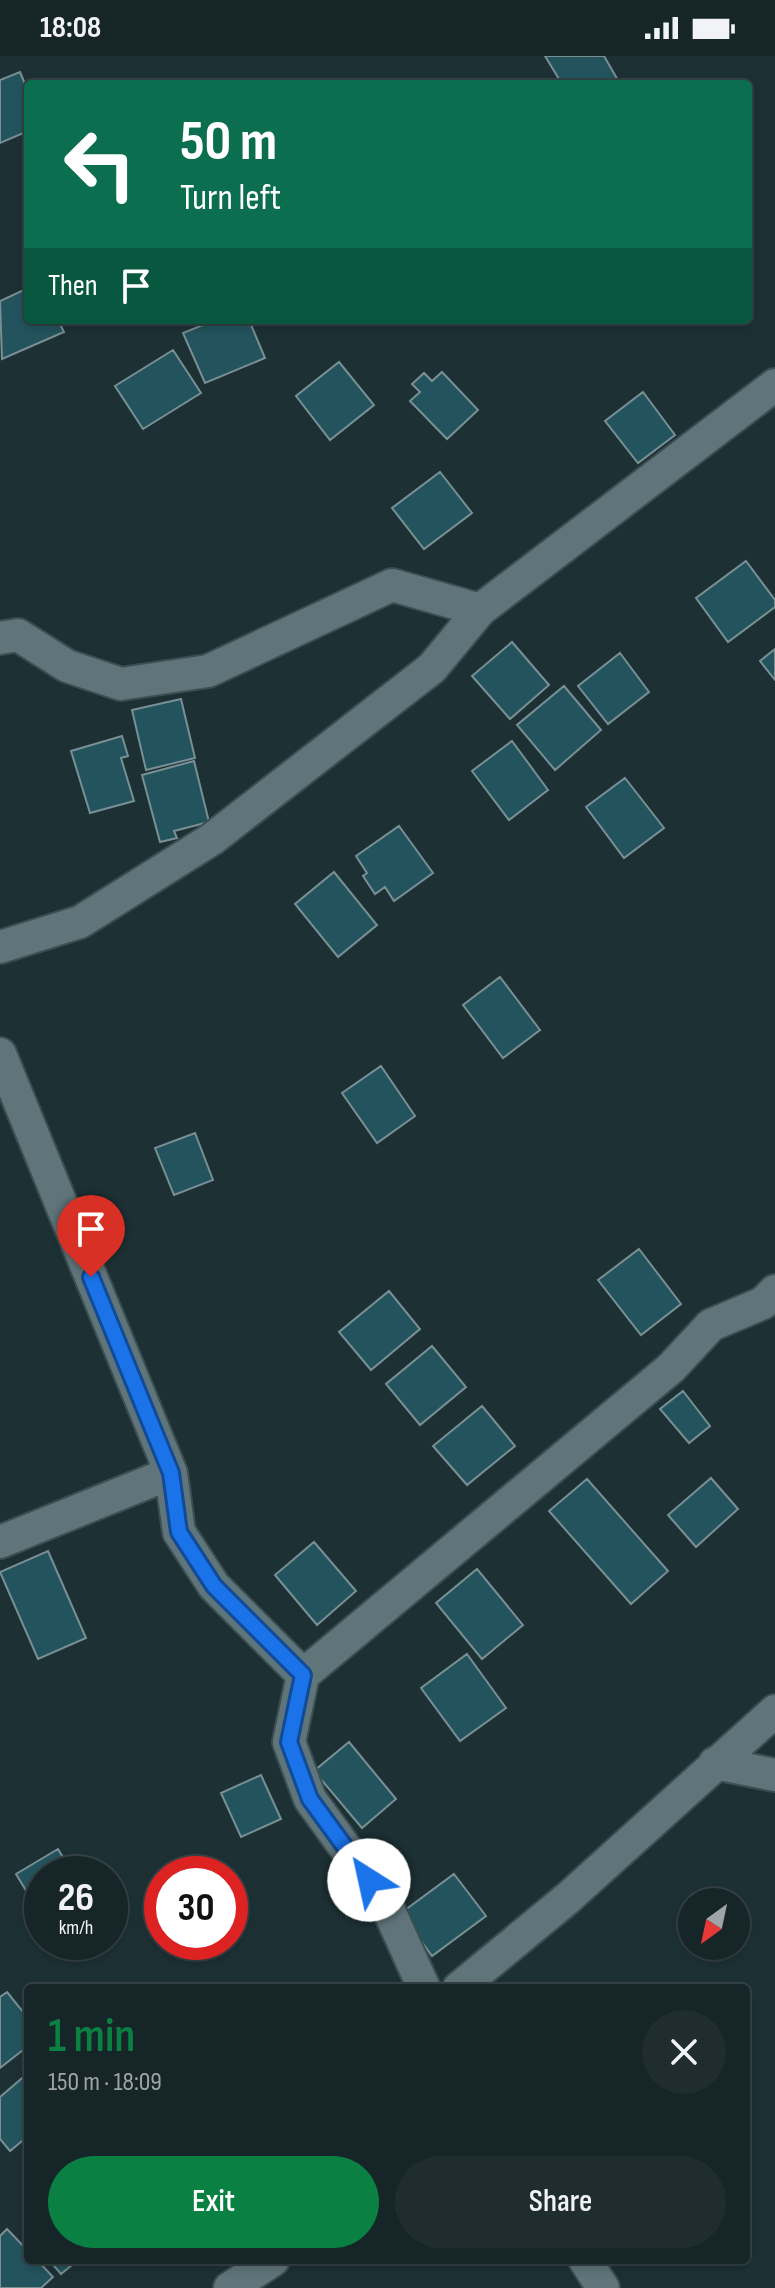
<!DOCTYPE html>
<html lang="en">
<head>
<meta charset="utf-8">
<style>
  :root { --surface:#162528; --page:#1f2d30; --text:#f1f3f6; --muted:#9ea5a8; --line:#354245; --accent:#0b8043 }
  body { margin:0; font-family:"Sofia Sans Condensed",sans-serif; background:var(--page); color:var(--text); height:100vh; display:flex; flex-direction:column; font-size:30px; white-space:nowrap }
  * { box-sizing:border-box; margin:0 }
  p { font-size:26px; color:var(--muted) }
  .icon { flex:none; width:44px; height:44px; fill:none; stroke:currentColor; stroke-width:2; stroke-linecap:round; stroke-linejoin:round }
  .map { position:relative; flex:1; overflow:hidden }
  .panel { position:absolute; left:24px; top:1928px; width:726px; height:280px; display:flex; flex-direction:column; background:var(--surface); border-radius:8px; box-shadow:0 4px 12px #0003,0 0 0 2px var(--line) }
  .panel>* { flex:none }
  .top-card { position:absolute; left:24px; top:24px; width:728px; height:244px; border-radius:8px; box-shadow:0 4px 12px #0003,0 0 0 2px var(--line); background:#0b6e4f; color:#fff; overflow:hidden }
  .needle { width:52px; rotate:213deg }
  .tools { position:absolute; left:678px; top:1832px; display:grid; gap:16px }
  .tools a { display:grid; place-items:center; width:72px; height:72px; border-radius:50%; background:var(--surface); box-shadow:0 4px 12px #0003,0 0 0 2px var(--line); font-size:40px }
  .speed { position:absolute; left:24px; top:1800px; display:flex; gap:16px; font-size:40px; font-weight:700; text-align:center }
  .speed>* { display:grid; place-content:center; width:104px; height:104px; border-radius:50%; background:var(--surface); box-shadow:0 4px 12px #0003,0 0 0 2px var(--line); line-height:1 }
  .speed small { font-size:20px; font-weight:400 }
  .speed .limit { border:12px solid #d22; background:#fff; color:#111 }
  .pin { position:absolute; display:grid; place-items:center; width:68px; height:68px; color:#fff; margin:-82px -34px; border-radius:50% 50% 50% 0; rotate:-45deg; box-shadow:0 0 8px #0007 }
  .pin .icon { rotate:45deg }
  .me { position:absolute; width:88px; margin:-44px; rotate:325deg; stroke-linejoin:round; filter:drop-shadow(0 0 6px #0008) }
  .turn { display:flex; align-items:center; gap:28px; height:168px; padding:0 24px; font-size:36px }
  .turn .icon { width:104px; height:104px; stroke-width:2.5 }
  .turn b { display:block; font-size:56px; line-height:68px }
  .then { display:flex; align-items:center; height:76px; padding:0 24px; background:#0003; gap:16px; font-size:30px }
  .round { display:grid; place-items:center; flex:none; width:84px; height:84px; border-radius:42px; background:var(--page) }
  .summary { display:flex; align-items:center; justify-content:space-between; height:136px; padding:0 24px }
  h1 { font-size:48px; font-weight:600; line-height:60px; color:var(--accent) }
  .action { display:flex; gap:16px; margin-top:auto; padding:16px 24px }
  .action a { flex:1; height:92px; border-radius:48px; background:var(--accent); color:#fff; font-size:32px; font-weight:600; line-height:92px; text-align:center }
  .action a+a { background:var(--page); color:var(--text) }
  .status { display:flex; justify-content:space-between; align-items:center; height:56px; padding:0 40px; background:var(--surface); direction:ltr }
  .status svg { height:22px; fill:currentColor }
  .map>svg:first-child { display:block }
</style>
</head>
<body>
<div class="status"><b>18:08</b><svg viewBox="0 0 49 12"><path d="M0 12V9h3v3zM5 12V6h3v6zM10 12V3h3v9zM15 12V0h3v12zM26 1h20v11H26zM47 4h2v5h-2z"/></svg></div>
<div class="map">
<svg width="775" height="2232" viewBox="0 0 775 2232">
  <rect width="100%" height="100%" fill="#1d3135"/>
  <path fill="#23545e" stroke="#798f94" stroke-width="2" d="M545 0H604L619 26 562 28Z
    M20 16 28 35V75L0 87V24Z
    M28 232V264H58L64 276 2 303 0 245Z
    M215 264H249L265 302 205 327 183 277Z
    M173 294 201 337 143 373 115 330Z
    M339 306 374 349 330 384 296 340Z
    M442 316 478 354 447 383 410 345 420 336 412 328 424 317 432 325Z
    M643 336 675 379 638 407 605 365Z
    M440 416 472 457 424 493 392 452Z
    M746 505 775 544V551L728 586 696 542Z
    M512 586 549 629 510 663 472 620Z
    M775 593V624L760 605Z
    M620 597 649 636 608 668 578 630Z
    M564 630 601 674 555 714 517 669Z
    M181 643 195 702 146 714 132 654Z
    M122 680 128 700 121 702 134 745 90 757 71 695Z
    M512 685 548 734 509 764 472 715Z
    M194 705 209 766 174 775 177 782 160 786 142 719Z
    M625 722 664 772 624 802 586 751Z
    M399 770 433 817 394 845 385 831 375 838 363 820 367 817 356 800Z
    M334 816 377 869 338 901 295 848Z
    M500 921 540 974 503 1002 463 949Z
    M381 1010 415 1060 377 1087 342 1037Z
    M195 1077 213 1124 174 1139 155 1092Z
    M639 1193 681 1248 641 1279 598 1224Z
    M389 1235 420 1273 371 1314 339 1276Z
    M432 1290 466 1331 420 1369 386 1328Z
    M683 1335 710 1370 689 1387 660 1353Z
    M482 1350 515 1390 467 1429 433 1390Z
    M711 1422 738 1453 696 1491 668 1459Z
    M587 1423 668 1515 631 1548 549 1455Z
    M314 1486 356 1535 317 1569 275 1519Z
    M48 1495 86 1582 38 1603 0 1516Z
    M477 1513 523 1569 482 1603 436 1547Z
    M467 1598 506 1652 460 1685 421 1632Z
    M349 1686 396 1743 362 1772 314 1715Z
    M261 1719 281 1763 241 1781 221 1737Z
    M58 1793 73 1818H42V1861L16 1818Z
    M454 1818 486 1860 432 1900 401 1857Z
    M7 1936 28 1962V1990L0 2012V1941Z
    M28 2017V2080L10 2095 0 2083V2041Z
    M7 2173 28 2195V2204H37L53 2221 41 2232H0V2180Z
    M49 2204H78L61 2218Z"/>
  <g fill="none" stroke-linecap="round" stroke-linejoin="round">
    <defs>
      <path id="street" d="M0 582 18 579 67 610 121 628 208 615 392 529 480 554 775 329
        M0 891 80 866 212 783 432 612 480 554
        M0 998 171 1417 179 1476 214 1530 303 1619 289 1686 310 1743 386 1848 424 1932
        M0 1486 171 1417
        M303 1619 671 1312 711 1269 763 1247 775 1235
        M715 1707 775 1719
        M459 1932 568 1842 775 1655
        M585 2204 603 2232
        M230 2232 273 2204"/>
    </defs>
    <use href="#street" stroke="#3c4e51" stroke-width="36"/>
    <use href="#street" stroke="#60757a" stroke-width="32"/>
  </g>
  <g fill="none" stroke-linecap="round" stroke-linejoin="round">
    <defs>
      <path id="route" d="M91 1221 171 1417 179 1476 214 1530 303 1619 289 1686 310 1743 369 1824"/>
    </defs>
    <use href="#route" stroke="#114b97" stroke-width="20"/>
    <use href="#route" stroke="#1a73e8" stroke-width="14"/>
  </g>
</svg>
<div class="tools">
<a><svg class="needle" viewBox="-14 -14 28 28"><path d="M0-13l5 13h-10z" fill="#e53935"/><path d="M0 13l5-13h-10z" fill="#9ea5a8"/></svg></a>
</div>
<div class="speed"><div>26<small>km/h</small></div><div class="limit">30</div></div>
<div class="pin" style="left:91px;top:1221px;background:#d93025"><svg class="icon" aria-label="arrive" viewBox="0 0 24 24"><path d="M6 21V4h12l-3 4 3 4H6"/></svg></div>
<svg class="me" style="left:369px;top:1824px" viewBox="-20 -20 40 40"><circle r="19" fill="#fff"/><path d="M0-13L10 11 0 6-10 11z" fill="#1a73e8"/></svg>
<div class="top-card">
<div class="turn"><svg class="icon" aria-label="left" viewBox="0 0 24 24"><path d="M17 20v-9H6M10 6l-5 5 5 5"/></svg><div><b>50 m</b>Turn left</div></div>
<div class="then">Then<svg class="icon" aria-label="arrive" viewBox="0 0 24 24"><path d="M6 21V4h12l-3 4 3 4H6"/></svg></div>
</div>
<section class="panel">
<div class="summary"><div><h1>1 min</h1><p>150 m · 18:09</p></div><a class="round"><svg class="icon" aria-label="close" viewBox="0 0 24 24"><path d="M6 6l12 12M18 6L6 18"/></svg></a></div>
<div class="action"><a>Exit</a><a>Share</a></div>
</section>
</div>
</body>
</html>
